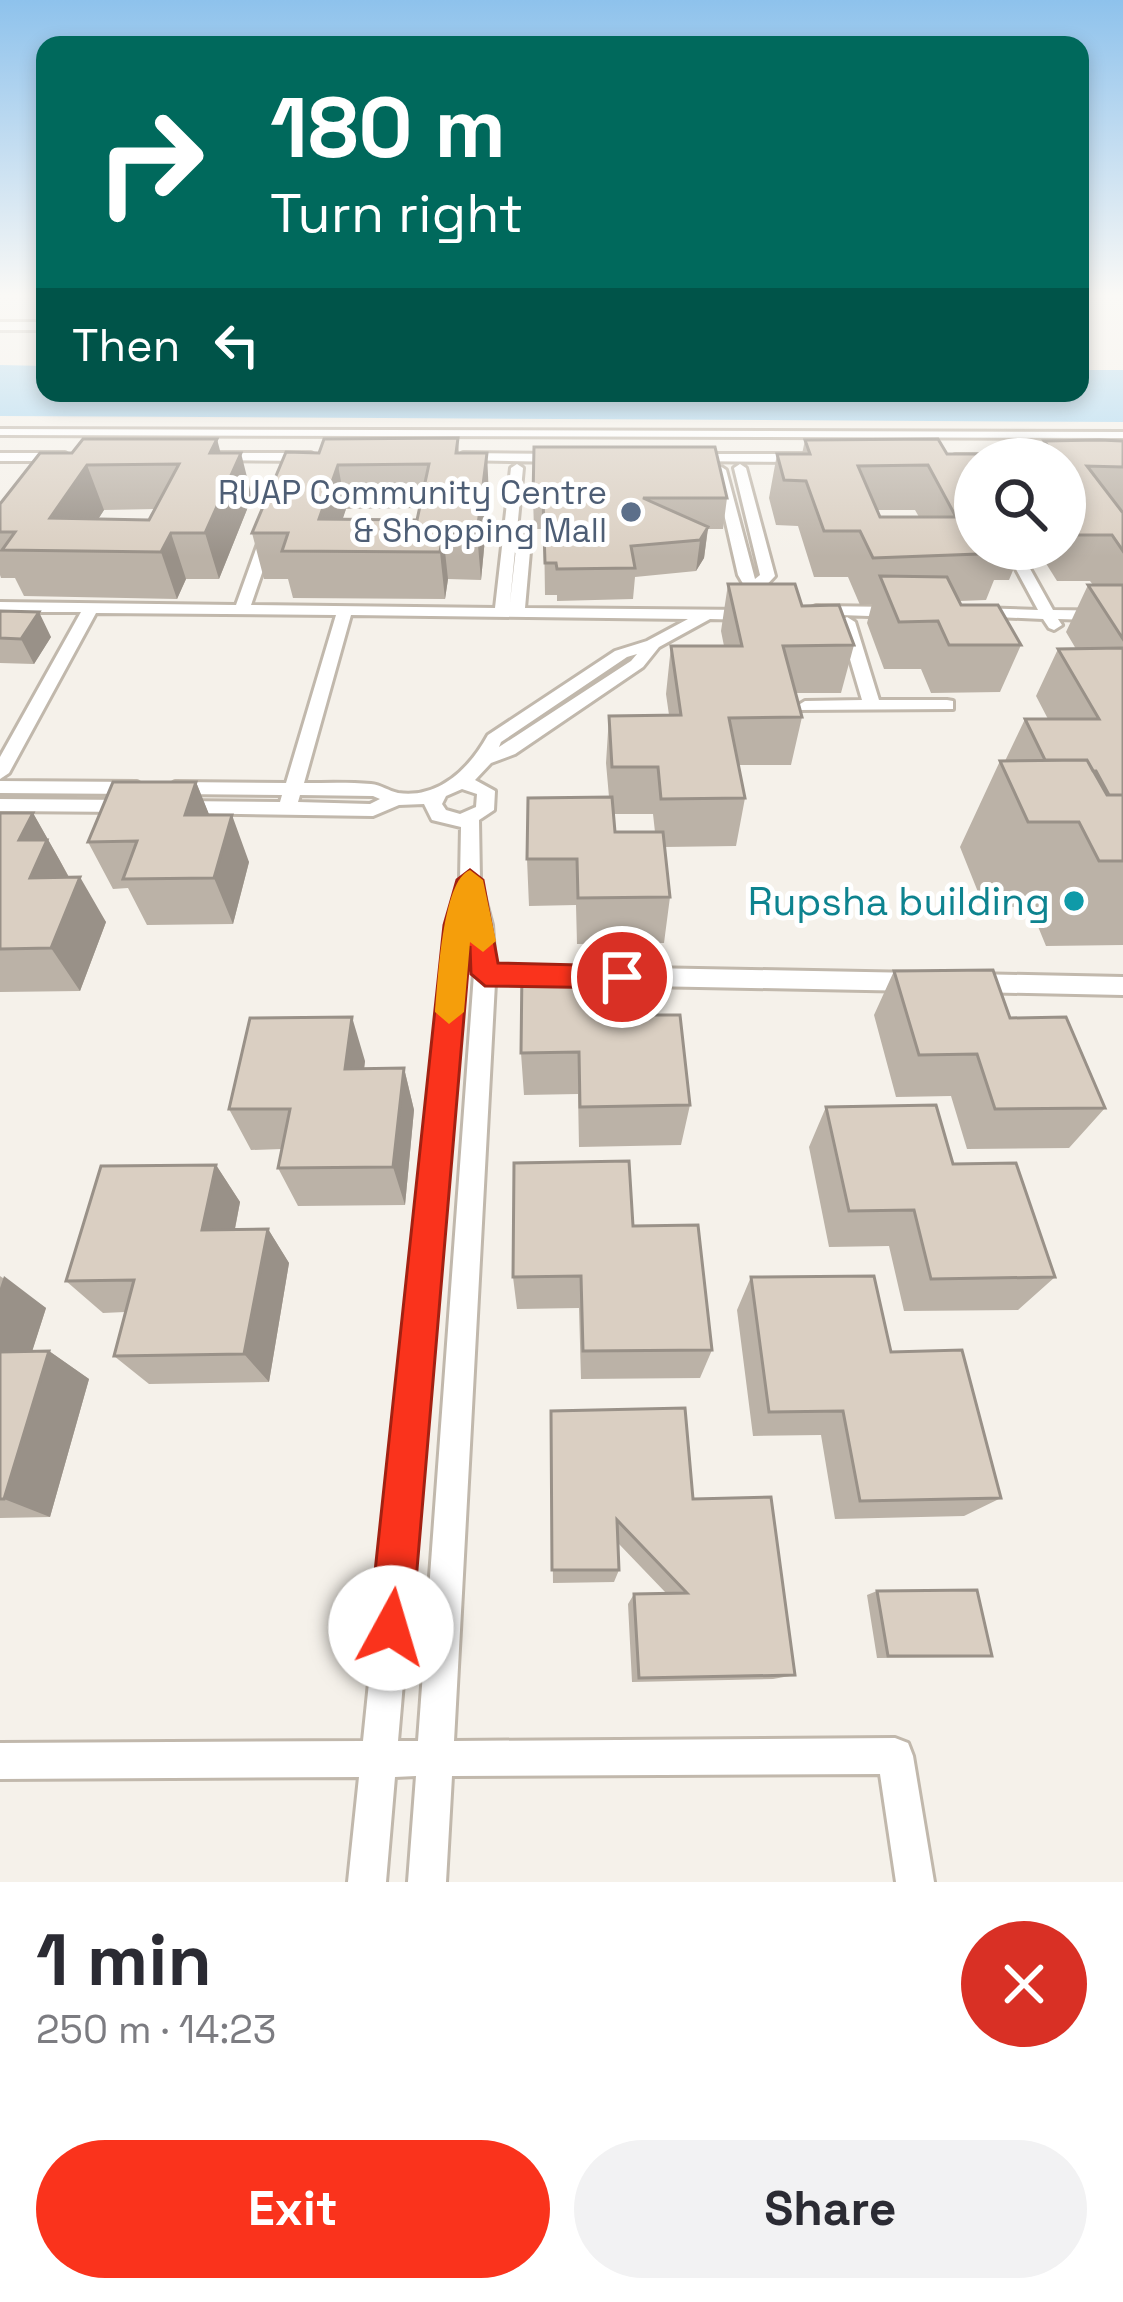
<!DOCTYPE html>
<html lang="en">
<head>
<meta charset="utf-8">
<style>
  :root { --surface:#fff; --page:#f2f2f3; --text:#2b2b33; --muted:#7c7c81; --accent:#fa331c }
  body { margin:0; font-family:"Space Grotesk",sans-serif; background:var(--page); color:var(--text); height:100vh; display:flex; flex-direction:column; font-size:45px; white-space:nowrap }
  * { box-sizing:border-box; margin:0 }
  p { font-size:39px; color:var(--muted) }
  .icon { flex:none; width:66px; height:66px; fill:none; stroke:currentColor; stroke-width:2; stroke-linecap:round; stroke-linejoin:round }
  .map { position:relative; height:1882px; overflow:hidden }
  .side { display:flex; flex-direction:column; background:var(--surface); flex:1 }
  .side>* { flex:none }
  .top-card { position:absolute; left:36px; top:36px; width:1053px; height:366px; border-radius:24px; box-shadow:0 6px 18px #0003; background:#00695c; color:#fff; overflow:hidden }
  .fabs { position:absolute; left:954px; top:438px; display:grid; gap:24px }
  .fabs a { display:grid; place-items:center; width:132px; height:132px; border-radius:50%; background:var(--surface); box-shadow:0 6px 18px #0003; font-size:60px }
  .pin { position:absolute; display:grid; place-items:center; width:102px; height:102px; color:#fff; margin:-51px; border:6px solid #fff; border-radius:50%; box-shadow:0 3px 12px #0007 }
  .me { position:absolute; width:132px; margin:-66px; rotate:6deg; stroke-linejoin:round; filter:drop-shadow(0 0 9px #0008) }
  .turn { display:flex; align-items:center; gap:42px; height:252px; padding:0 36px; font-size:54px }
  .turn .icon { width:156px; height:156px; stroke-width:2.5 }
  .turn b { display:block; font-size:84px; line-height:102px }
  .then { display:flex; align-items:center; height:114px; padding:0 36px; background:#0003; gap:24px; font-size:45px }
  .round { display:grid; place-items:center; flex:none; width:126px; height:126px; border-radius:63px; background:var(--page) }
  .headline { display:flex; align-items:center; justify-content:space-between; height:204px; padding:0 36px }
  h1 { font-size:72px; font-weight:800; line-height:90px }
  .action { display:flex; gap:24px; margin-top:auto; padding:24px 36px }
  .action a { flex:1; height:138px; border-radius:72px; background:var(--accent); color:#fff; font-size:48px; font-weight:800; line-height:138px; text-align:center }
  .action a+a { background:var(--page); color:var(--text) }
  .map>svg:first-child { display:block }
</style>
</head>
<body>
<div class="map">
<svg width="1123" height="1882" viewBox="0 0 1123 1882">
  <rect width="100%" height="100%" fill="#f5f1ea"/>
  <path fill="#a7d6f1" d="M0 365 45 366V393H1080V370H1123V422L0 416Z"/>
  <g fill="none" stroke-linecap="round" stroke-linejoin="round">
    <defs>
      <path id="pedestrian" d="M0 429 1123 432V438L0 435Z"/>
      <path id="minor" d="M0 453H65L71 457 65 461H0Z
        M217 453H311L317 457 311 461 213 460V454Z
        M463 453 563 454 569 458 563 462 459 460 457 457Z
        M691 454H803L809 458 803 462 687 461V455Z
        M955 455H1049L1055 459 951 462 949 459Z
        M517 464 523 468 510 602 517 540 524 536 531 540 525 608 749 610 757 615 749 620 710 619 659 647 643 667 515 754 491 763 475 780 495 791 494 810 479 820 480 880 492 925 495 966 551 967 559 970 562 976 559 982 551 985 495 983 454 1741 895 1738 908 1743 913 1756 934 1882H896L880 1774 452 1776 446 1882H408L416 1776 395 1777 386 1882H348L359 1777 0 1779V1743L363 1741 442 972 460 880 461 827 432 820 424 804 399 805 373 816 177 813 168 807 177 801 280 802 282 795 175 794 166 788 175 782 286 783 336 615 96 613 9 773 0 779V757L81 612H0V602L236 605 260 538 267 534 274 538 251 605 495 608 511 468ZM351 615 688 619 647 641 615 651 488 735C470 768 439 799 398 793 389 791 381 785 371 784 349 782 326 783 304 783ZM637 654 631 661 499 747 501 742 627 657ZM462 789 477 794 476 807 460 814 446 810 442 804 446 796ZM300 795 373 796 380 799 370 804 298 802ZM472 927 474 974 418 1741H398L464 972Z
        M740 464 746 468 775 576 759 593 738 603 731 599 745 587 738 575 714 470 720 466 726 470 755 579 760 575 734 468Z
        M1005 549H1019L1053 610 1123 611V621L1058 619 1062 625 1054 630 1049 628 1043 619 972 616 969 613 977 608 1038 610Z
        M816 606 898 607 906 612 898 617 811 614V608Z
        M847 617 855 622 879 700H947L953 701V709L799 710 797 706 805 701 862 700 839 622Z
        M0 781 137 782 146 788 137 794 0 793Z
        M0 799 128 800 137 806 128 812 0 811Z
        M594 967 917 973 925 976 928 982 925 988 917 991 594 985 586 982 583 976 586 970Z
        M972 974 1123 977V995L972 992 964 989 961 983 964 977Z"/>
      <path id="tertiary" d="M0 322H45V330H0Z"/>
    </defs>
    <use href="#pedestrian" stroke="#c1b8ac" stroke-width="6"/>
    <use href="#minor" stroke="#c1b8ac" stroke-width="6"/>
    <use href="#tertiary" stroke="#c1b8ac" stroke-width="6"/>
    <use href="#pedestrian" fill="#fff" fill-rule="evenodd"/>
    <use href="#minor" fill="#fff" fill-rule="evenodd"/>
    <use href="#tertiary" fill="#fff" fill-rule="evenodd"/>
  </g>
  <path fill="#bbb2a7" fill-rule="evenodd" d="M458 438 459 453 489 497 481 580 448 579 445 599 293 598 288 579H264L252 533 319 453ZM420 508 417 520 342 519 346 509Z
    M938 439 975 549H1022L1009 580H994L986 600 959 601 961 605 1021 645 1000 692 931 693 921 669H884L867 623 872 604 860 605 848 577H814L798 526 776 525 769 498 777 454H802L805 440ZM877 510H915L919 517H880Z
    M1044 441H1123V945L1046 946 1030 907H984L960 847 1000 761H1005L1025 719H1048L1036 696 1058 649H1076L1066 632 1088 585H1093L1090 581H1057L1037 549H1065V459H1021L1022 455H1039Z
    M40 453H221L252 497 219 579H186L177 599 24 596 15 578H1L0 575V504ZM155 509 149 520 98 519 104 510Z
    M533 498H727L723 529H708L704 558 696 571 635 577 633 599 557 601V595H545L544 529H534Z
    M728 584 802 606 854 645 841 693H796L802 717 791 765H739L745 798 736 846 664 847 670 897 664 943 577 944 576 905 529 906 527 859 609 797 606 763 609 716 669 715 666 694 671 646H724L721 631ZM614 814H653L655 832H615Z
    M0 611 51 637 34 664 0 663Z
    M196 782 209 815 249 862 233 924 147 925 128 888 113 889 88 842Z
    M0 813H33L69 877 106 922 80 991 0 992Z
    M894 971 1010 1018 1105 1108 1069 1148 967 1149 951 1096 896 1097 874 1015Z
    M624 1015 690 1105 681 1145 579 1147 578 1094 524 1095 521 1053Z
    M365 1061 364 1069 404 1068 414 1110 405 1205 298 1206 278 1168 282 1149 251 1150 229 1109Z
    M826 1107 953 1164 1055 1277 1018 1310 904 1311 889 1246 829 1247 809 1147Z
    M216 1165 240 1202 235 1229H268L289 1263 269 1382 149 1384 114 1356 125 1312 103 1313 66 1281Z
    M633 1226 712 1350 700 1378 581 1379 579 1308 517 1309 513 1277Z
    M0 1276 46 1308 32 1351H49L89 1379 50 1517 0 1518Z
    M751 1277 891 1352 1001 1498 964 1516 835 1519 821 1435 753 1436 737 1310Z
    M551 1411 693 1499 795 1675 773 1679 632 1682 628 1604 634 1594 666 1593 618 1543 619 1570 614 1582 553 1583Z
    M877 1591 992 1656 977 1657 877 1658 867 1595Z"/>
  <path fill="#999188" d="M217 439 228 481 241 453 252 497 219 579 205 533 210 453Z
    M487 453 489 497 481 580 477 533Z
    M87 465 104 510 78 551 50 518Z
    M338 465 346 509 332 552 319 519Z
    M708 527 704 558 696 571 700 540Z
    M171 533 186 579 177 599 161 552Z
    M443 533 448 579 445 599 440 552Z
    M39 612 51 637 34 664 21 639Z
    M196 782 215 829 185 815Z
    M33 813 59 859 73 885 30 878 19 840Z
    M232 815 249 862 233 924 214 878Z
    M80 877 106 922 80 991 51 948Z
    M352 1017 365 1061 359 1110 345 1069Z
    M404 1068 414 1110 405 1205 393 1167Z
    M216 1165 240 1202 228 1264 202 1230Z
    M268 1229 289 1263 269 1382 244 1354Z
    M4 1276 46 1308 23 1380 0 1366V1288Z
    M49 1351 89 1379 50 1517 4 1499Z"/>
  <path fill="#dacfc2" stroke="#999188" stroke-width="3" fill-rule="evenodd" d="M458 438 456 453H487L477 533H443L440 552 282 551 288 533H252L286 452 319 453 324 439ZM429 464 417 520 319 519 338 465Z
    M83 439H217L210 453H241L205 533H171L161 552 2 550 15 532H0V504L40 453H72ZM179 464 149 520 50 518 87 465Z
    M938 439 947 454H978L981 459H975V549H1001L1004 553 873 558 860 531H824L806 481 784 480 777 454H810L805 440ZM928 465 956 517H880L858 466Z
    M1099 440 1123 441V467L1087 466 1123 513V551L1112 535H1077L1065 518V459H1025L1022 455H1055L1044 441Z
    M534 447H715L727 498H643L708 527 700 540 631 546 635 568 557 569 556 563H545L543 498H533Z
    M880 576 947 577 961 605H998L1021 645H949L938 621 899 622Z
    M728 584H795L802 606 839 605 854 645 783 646 802 717 729 718 745 798 661 799 658 767H612L609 716 681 715 671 646H742Z
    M1088 585H1123V639Z
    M0 611 39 612 21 639 0 638Z
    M1123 648V795H1109L1096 771H1093L1087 760H1045L1025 719H1099L1058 649Z
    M1087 760 1107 795H1123V861H1099L1079 822H1028L1000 761Z
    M113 782H196L185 815H232L214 878 123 879 137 841 88 842Z
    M612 797 615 832H663L670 897 578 898 577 859H527L528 798Z
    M0 813H33L19 840H47L30 878 80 877 51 948 0 949Z
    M621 968 624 1015H680L690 1105 580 1107 579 1052 521 1053 522 969Z
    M993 970 1010 1018 1066 1017 1105 1108 995 1109 977 1054 919 1055 894 971Z
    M352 1017 345 1069 404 1068 393 1167 278 1168 290 1109H229L250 1018Z
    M936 1105 953 1164 1016 1163 1055 1277 931 1279 914 1210 849 1211 826 1107Z
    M629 1161 633 1226 698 1225 712 1350 583 1351 581 1276 513 1277 514 1163Z
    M216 1165 202 1230 268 1229 244 1354 114 1356 134 1280 66 1281 101 1166Z
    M874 1276 891 1352 962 1350 1001 1498 860 1501 843 1411 769 1412 751 1277Z
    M49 1351 4 1499H0V1352Z
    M685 1408 693 1499 771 1497 795 1675 639 1678 634 1594 687 1593 617 1520 619 1570H552L551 1411Z
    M977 1590 992 1656H888L877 1591Z"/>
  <linearGradient id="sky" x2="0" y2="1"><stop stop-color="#8ec2ec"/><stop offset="0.53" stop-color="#faf9f6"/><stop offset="1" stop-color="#faf9f6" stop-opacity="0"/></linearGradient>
  <rect width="1123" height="557" fill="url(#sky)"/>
  <path fill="#fa331c" stroke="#a22112" stroke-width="3" d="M470 870 483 880 498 963 622 966 636 977 622 988 485 986 471 974 470 946 412 1628 406 1644 391 1650 375 1644 369 1628 444 925 457 880Z"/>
  <path fill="#f59e0b" d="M470 870 483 880 496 941 483 952 470 942 464 1012 449 1024 435 1012C438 983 442 880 470 870Z"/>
  <circle fill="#5c6f8a" stroke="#fff" stroke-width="4.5" cx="631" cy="512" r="12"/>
  <circle fill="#0f9aa8" stroke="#fff" stroke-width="4.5" cx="1074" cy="901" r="12"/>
  <g text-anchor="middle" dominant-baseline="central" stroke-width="10" stroke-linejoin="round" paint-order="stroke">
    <g font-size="33" fill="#4e5e75" stroke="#fff" text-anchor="end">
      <text x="607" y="493">RUAP Community Centre<tspan x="607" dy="38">&amp; Shopping Mall</tspan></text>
    </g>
    <g font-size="39" fill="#0d838f" stroke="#fff" text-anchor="end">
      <text x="1050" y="901">Rupsha building</text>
    </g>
  </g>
</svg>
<div class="fabs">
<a><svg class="icon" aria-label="search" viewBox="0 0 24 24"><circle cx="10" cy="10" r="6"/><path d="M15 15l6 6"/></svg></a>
</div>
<div class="pin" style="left:622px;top:977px;background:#d93025"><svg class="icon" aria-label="arrive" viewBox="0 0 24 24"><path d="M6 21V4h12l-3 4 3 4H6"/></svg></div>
<svg class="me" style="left:391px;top:1628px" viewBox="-20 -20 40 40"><circle r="19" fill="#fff"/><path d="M0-13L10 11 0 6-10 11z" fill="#fa331c"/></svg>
<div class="top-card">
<div class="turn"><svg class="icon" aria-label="right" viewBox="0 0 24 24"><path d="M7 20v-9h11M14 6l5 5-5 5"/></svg><div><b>180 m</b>Turn right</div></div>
<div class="then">Then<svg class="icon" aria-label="left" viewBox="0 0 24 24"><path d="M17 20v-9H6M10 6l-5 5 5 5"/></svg></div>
</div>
</div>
<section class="side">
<div class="headline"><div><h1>1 min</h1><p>250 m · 14:23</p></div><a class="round" style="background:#d93025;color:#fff"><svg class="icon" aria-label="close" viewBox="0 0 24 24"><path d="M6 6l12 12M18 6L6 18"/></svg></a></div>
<div class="action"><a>Exit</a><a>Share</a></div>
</section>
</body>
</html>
